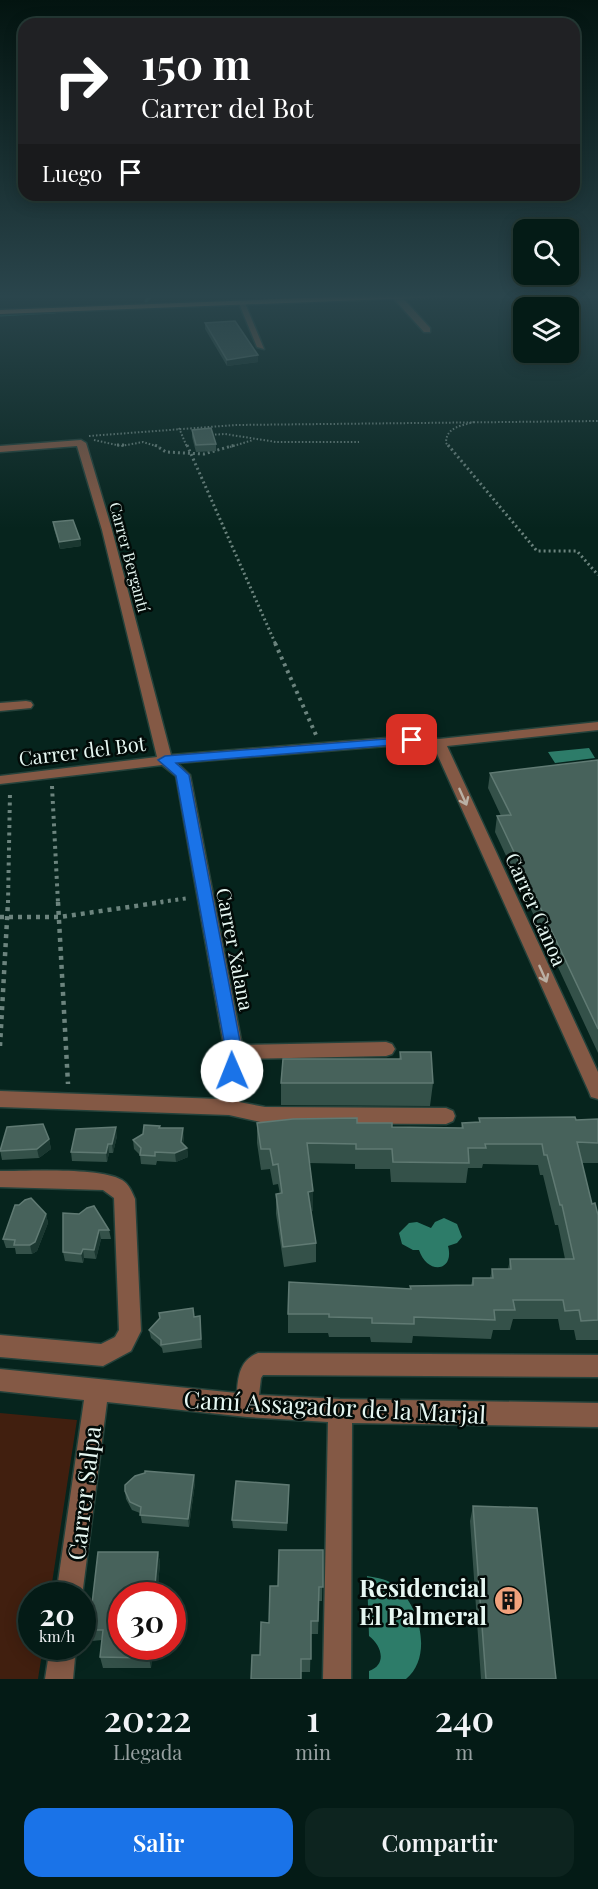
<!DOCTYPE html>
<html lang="es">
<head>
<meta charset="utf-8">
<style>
  :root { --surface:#041b16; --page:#0d241f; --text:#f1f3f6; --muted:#97a1a1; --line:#253935; --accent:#1a73e8 }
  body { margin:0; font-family:"Playfair Display",serif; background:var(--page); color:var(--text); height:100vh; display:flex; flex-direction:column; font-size:22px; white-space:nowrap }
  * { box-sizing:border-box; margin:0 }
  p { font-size:20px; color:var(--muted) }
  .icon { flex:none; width:33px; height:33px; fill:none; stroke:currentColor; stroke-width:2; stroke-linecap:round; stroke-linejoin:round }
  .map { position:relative; height:1679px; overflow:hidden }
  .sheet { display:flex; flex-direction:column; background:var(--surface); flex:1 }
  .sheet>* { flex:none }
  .banner { position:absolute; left:18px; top:18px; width:562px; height:183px; border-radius:18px; box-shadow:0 3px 15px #0003,0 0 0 2px var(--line); background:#202124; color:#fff; overflow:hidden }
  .tools { position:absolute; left:513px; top:219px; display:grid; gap:12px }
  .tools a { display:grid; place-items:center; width:66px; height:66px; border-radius:12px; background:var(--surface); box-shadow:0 3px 15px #0003,0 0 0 2px var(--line); font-size:30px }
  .speed { position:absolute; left:18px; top:1582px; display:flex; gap:12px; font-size:30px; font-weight:700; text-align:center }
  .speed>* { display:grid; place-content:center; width:78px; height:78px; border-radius:50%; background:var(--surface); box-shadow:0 3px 15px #0003,0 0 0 2px var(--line); line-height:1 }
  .speed small { font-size:15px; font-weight:400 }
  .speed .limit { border:9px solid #d22; background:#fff; color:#111 }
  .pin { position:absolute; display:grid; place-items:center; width:51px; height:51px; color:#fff; margin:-26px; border-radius:12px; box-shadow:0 3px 9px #0006 }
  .me { position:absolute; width:66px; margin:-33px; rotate:359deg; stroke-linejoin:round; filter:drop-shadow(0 0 4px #0008) }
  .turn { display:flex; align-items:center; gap:21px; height:126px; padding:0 24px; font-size:27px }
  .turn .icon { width:78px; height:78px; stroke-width:2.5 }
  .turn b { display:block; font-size:42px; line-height:51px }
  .then { display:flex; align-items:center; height:57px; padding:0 24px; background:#0003; gap:12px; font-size:22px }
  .eta { display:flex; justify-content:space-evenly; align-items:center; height:102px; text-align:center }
  .eta b { font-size:36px; font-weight:600; line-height:42px }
  .cta { display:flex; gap:12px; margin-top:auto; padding:12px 24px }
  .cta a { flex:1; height:69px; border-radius:18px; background:var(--accent); color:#fff; font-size:24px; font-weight:600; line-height:69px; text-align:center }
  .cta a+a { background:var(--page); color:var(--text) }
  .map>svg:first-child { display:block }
</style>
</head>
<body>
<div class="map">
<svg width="598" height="1679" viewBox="0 0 598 1679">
  <rect width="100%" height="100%" fill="#06241d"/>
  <path fill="#411f0f" d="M0 1413 77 1420 50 1596H32V1647H43L38 1679H0Z"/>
  <path fill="#2d7c69" d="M589 748 595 758 555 763 548 752Z
    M444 1218 457 1224 462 1237 457 1243 448 1246C455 1272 427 1275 419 1250H413L402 1244 399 1233 409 1223 417 1222 431 1228 435 1222Z
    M367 1576C378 1578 388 1579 397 1587 420 1607 433 1657 406 1679H369V1671C388 1664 381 1645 369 1636Z"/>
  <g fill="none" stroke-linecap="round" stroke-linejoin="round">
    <path stroke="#2d7c69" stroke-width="3" d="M146 301 154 294
      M0 315 55 312"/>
    <defs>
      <path id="minor" d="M394 295H400L430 328V332H424L394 299Z
        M238 301 245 303 264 349 257 347Z
        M81 440 86 443 112 530 171 755 412 736 439 739 598 722V730L447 746 598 1072V1099L591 1097 589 1092 434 747 412 744 177 763 190 775 242 1045 386 1042 392 1044 395 1049 392 1054 386 1056 242 1059 239 1102 265 1107 446 1108 453 1111 455 1116 453 1121 446 1124 265 1123 229 1115 0 1107V1091L220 1099 225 1052 176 776 162 765 0 784V776L157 757 102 530 77 446 0 452V446Z
        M26 701 31 702 33 705 31 708 0 711V703Z
        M0 1171C28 1171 100 1167 122 1180 129 1184 132 1192 135 1199L141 1331 131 1351 103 1366 0 1357V1335L101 1344 115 1337 119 1330 114 1198 103 1190 0 1187Z
        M258 1353 598 1355V1377L263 1375 261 1378 259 1395 340 1399 598 1403V1427L352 1423 351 1679H323L328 1422 247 1417 107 1402 82 1596H56L84 1400 0 1391V1369L237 1393C238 1376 240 1360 258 1353Z
        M50 1647H76L73 1679H45Z"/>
      <path id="major" d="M408 294H469L465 296 0 314V310Z"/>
    </defs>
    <use href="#minor" stroke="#25423b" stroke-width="3"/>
    <use href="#major" stroke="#25423b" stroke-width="3"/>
    <path stroke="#6c847e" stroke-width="2" stroke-dasharray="1.5 2" stroke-linecap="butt" d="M179 428 187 447
      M208 435 225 434 276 442H359
      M89 436 236 425 598 421
      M94 440 121 446 143 442 159 447
      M230 447 253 440
      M449 447 446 443C446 427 461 426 474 422"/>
    <path stroke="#6c847e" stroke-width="3" stroke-dasharray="2 3" stroke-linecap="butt" d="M117 445H126
      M155 445 166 452 204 454 235 445
      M187 445 276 645
      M448 445 537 551H577L598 575"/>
    <path stroke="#6c847e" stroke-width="4" stroke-dasharray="3 4.5" stroke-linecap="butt" d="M275 643 316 735
      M52 786 58 903
      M8 903 10 792
      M153 903 189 898"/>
    <path stroke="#6c847e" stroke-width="4.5" stroke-dasharray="4 5" stroke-linecap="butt" d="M58 902 68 1084
      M0 917H60L163 902
      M0 1046 8 902"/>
    <use href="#minor" fill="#845945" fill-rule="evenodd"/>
    <use href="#major" fill="#eb9369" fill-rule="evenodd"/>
  </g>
  <path fill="#345149" d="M205 323 258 362 227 366 205 329Z
    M192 430 216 444V451L196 452 192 437Z
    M53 522 80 539 81 546 60 549 54 529Z
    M598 760V1053L495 832 497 816H501L488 788 490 773Z
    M400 1052 433 1083 430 1106 281 1105V1083L399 1059Z
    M479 1118 576 1120 598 1119V1163H582L592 1204 598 1215V1340H576L574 1330H560L558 1319H513L510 1330H493L491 1339 413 1336 412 1343 371 1342 370 1337H329L328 1333H288V1314L410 1289V1286L471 1285 473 1278H490L492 1269H508L510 1259H565L558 1225H555L543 1175H540L538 1165 483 1164 482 1168H468L466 1183 391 1182 390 1169H355V1164L309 1163 313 1211H311L316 1243V1262L284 1267 276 1214V1194H280L278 1184 273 1185 270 1169 261 1170 257 1143V1123H357L392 1127 461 1128 462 1123 479 1122Z
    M160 1128 184 1137 183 1144 187 1148 188 1157 176 1162 157 1161 156 1165 141 1164 140 1155 134 1149 133 1140 143 1134Z
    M117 1136 113 1153H109L107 1162 72 1161 71 1152Z
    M49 1139 51 1149 39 1158 2 1160 0 1150Z
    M63 1213 109 1230 111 1239H101L96 1259 84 1258 83 1263 65 1261 63 1252Z
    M46 1214 48 1223 37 1251 32 1254H16L15 1248H6L3 1239Z
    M200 1316 202 1348 163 1353 162 1348 151 1338 149 1330 194 1317Z
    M194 1475 195 1483 189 1527 142 1523 140 1513 132 1510 126 1499 125 1491Z
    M289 1493 287 1531 233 1528 232 1520Z
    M473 1506 556 1679H481L470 1521Z
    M323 1550 322 1601H319L318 1634H311L310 1672H301L260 1655 269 1623Z
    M158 1552 160 1563 157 1596H122V1647H153L151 1668H103L100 1657 102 1640 92 1641 89 1630Z"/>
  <path fill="#1a3730" d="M258 355V362L227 366V360Z
    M80 539 81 546 60 549 59 542Z
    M116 1127 117 1136 113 1153 112 1144Z
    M183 1128 184 1137 182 1150 187 1148 188 1157 176 1162 175 1153 181 1142Z
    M49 1139 51 1149 39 1158 37 1149Z
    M108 1144 109 1153 107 1162 106 1153Z
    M313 1191V1211L308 1212V1192Z
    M46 1214 48 1223 37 1251 32 1254 30 1245Z
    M99 1230 101 1239 96 1259 94 1250Z
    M83 1249 84 1258 83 1263 81 1254Z
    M194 1475 195 1483 189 1527 188 1519Z
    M158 1552 160 1563 157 1596H154Z
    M150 1647H153L151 1668 149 1658Z"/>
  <path fill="#47625b" stroke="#607a73" stroke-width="1.5" d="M235 321 258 355 227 360 205 323Z
    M211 428 216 444 196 445 192 430Z
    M73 520 80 539 59 542 53 522Z
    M598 760V1029L497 816 511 815 490 773Z
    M400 1052H431L433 1083H281L283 1059H401Z
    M575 1117 576 1120 598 1119V1143L577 1142 592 1204 595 1203 598 1215V1320L581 1321 579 1310 565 1311 563 1300H513L515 1310H494L495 1320 414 1317V1324L372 1323V1318L329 1317V1314H288L289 1282 411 1289 410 1286 473 1285V1278H493L492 1269H511L510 1259H574L562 1205H560L547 1155H544L542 1144H485L486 1148H468L469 1163 393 1162 392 1149H356V1144L307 1143 313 1191 308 1192 316 1243 283 1247 276 1194 282 1193 278 1164 273 1165 270 1149H261L257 1123 293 1119 357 1118V1123H392V1127L463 1128 462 1123 480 1122 479 1118Z
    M43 1124 49 1139 37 1149 0 1151 7 1127Z
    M144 1125 160 1126 159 1128H183L181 1142 187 1148 175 1153 155 1152V1156L140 1155 141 1148 133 1140 143 1134Z
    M116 1127 112 1144H108L106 1153 71 1152 76 1129Z
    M31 1198 46 1214 35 1242 30 1245H14L15 1240 3 1239 15 1205H19L25 1200Z
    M94 1206 109 1230H99L94 1250 83 1249 81 1254 63 1252V1213L79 1214 87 1208Z
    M193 1308 194 1317 200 1316 201 1339 161 1345V1340L149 1330 160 1318 159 1313Z
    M145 1471 194 1475 188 1519 140 1515 141 1507 130 1502 125 1491V1485L135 1476 145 1473Z
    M236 1481 289 1485 287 1523 232 1520Z
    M473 1506 537 1508 556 1679H486Z
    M279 1550H323V1587H319L318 1621H311V1659H301V1679H251L252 1655H260L261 1622 269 1623 270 1586H278Z
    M98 1552H158L154 1596H122V1647H150L149 1658 100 1657 103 1630H89Z"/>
  <defs><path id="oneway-shaft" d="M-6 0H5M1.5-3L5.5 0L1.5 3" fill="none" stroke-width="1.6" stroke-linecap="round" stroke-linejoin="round" transform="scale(1.5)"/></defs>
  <g stroke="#bab0a4">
    <use href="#oneway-shaft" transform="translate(463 797) rotate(66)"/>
    <use href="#oneway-shaft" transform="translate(543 974) rotate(66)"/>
  </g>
  <linearGradient id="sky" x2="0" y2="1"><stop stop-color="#031410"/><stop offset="0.56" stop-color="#2a454c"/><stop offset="1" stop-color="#2a454c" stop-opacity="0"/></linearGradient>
  <rect width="598" height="529" fill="url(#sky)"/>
  <path fill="#1a73e8" stroke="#114b97" stroke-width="1.5" d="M412 737 419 740 417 743 176 763 189 775 242 1052 238 1075 232 1077 226 1075 224 1071 226 1052 176 776 158 760 165 756Z"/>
  <defs>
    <symbol id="building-disc" viewBox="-11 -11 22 22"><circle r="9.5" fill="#f1a17c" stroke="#020b08"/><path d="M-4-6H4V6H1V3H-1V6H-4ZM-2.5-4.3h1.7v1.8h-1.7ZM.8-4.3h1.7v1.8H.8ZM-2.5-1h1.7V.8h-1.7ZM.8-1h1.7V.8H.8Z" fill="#111"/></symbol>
  </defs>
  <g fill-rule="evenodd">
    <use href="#building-disc" x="492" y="1584" width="33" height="33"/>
  </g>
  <g text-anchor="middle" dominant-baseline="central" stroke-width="5" stroke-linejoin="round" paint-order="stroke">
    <g font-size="16" fill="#e6f7f2" stroke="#020b08">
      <text transform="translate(130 557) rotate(75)">Carrer Bergantí</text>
    </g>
    <g font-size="20" fill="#e6f7f2" stroke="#020b08">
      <text transform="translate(82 750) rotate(-7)">Carrer del Bot</text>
      <text transform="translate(537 909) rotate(66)">Carrer Canoa</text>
      <text transform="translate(236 949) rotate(79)">Carrer Xalana</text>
    </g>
    <g font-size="24" fill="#e6f7f2" stroke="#020b08">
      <text transform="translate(335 1406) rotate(3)">Camí Assagador de la Marjal</text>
      <text transform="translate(83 1493) rotate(-83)">Carrer Salpa</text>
    </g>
    <g font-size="24" font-weight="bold" fill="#e6f7f2" stroke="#020b08" text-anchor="end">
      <text x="487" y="1587">Residencial<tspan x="487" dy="28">El Palmeral</tspan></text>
    </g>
  </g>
</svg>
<div class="tools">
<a><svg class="icon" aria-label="search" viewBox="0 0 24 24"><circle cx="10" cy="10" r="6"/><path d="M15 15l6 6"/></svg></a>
<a><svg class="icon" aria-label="layers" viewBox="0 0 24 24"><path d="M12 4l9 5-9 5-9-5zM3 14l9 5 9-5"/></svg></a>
</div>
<div class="speed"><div>20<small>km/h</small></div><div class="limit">30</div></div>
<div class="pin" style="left:412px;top:740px;background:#d93025"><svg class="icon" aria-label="arrive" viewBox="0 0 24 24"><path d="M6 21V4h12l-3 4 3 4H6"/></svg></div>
<svg class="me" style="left:232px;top:1071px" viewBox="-20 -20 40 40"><circle r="19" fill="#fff"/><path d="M0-13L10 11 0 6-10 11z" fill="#1a73e8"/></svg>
<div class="banner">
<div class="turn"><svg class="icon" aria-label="right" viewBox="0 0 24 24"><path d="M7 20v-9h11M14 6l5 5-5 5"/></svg><div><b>150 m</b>Carrer del Bot</div></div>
<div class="then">Luego<svg class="icon" aria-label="arrive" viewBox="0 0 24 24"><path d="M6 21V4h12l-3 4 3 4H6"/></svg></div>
</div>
</div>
<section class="sheet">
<div class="eta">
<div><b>20:22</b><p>Llegada</p></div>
<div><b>1</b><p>min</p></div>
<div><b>240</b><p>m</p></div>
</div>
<div class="cta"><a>Salir</a><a>Compartir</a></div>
</section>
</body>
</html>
